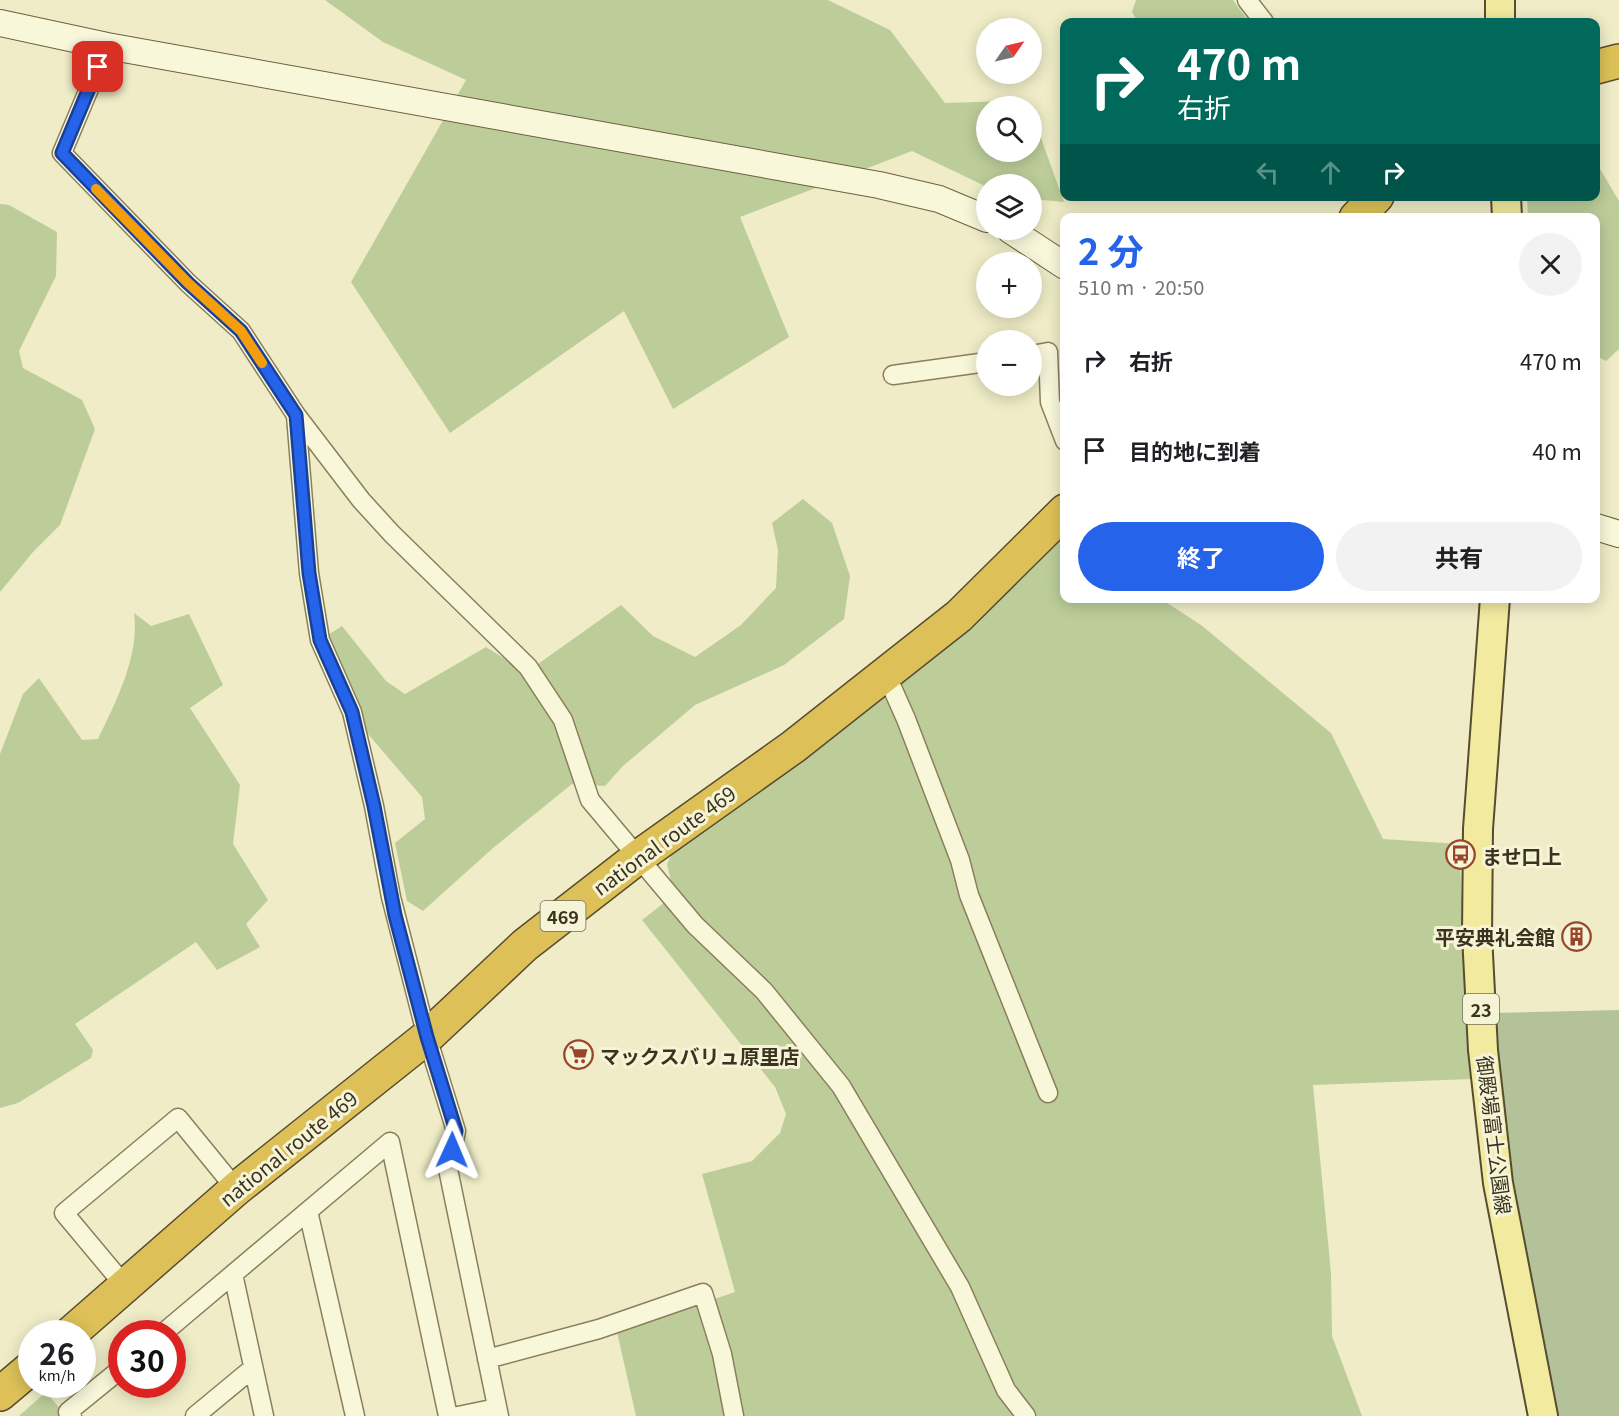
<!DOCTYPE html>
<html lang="ja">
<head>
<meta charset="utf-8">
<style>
  :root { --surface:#fff; --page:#f2f2f2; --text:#202124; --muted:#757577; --accent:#2563eb }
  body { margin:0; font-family:Georgia,"Noto Sans JP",serif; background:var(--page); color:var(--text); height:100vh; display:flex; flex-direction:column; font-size:22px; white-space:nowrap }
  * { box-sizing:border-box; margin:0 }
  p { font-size:20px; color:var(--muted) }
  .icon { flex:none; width:33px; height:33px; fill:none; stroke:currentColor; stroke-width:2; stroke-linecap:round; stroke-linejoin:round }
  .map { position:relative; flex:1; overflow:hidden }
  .side { position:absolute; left:1060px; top:213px; width:540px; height:390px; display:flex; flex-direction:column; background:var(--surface); border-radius:12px; box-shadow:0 3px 15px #0003 }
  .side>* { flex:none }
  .hud { position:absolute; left:1060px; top:18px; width:540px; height:183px; border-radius:12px; box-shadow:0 3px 15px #0003; background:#00695c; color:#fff; overflow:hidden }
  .needle { width:39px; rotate:56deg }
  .fabs { position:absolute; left:976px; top:18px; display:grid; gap:12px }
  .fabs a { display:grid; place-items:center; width:66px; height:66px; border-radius:50%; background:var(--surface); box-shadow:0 3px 15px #0003; font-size:30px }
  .speed { position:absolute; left:18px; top:1320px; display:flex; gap:12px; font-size:30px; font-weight:700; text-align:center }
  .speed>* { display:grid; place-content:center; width:78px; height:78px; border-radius:50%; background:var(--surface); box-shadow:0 3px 15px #0003; line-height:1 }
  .speed small { font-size:15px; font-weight:400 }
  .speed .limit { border:9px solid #d22; background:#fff; color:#111 }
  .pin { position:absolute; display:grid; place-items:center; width:51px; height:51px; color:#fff; margin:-26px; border-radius:12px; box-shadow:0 3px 9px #0006 }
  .me { position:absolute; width:66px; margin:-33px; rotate:1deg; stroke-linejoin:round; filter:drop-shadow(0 0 4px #0008) }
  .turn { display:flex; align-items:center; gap:21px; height:126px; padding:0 18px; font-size:27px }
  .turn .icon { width:78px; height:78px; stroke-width:2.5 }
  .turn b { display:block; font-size:42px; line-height:51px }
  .lanes { display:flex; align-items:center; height:57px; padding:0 18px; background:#0003; justify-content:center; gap:30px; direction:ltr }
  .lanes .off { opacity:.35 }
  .round { display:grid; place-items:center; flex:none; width:63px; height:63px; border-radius:32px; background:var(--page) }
  .overview { display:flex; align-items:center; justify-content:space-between; height:102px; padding:0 18px }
  h1 { font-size:36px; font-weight:700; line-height:45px; color:var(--accent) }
  .primary-button { display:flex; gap:12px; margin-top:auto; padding:12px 18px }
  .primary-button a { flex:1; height:69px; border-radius:36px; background:var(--accent); color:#fff; font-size:24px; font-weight:700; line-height:69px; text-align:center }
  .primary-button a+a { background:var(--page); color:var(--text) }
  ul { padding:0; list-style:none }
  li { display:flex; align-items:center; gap:18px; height:90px; padding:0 18px }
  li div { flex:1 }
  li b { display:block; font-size:22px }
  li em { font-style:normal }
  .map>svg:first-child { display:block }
</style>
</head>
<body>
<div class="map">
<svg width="1619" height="1416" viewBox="0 0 1619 1416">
  <rect width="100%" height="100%" fill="#efecc7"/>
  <path fill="#bccd9a" d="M325 0H828L890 30 945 103 1006 101 1013 106H987V152H1032V123L1037 127 1064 202 1032 199V184H987V187L912 151 740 217 789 337 673 409 624 311 450 433 351 282 466 80 383 42Z
    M1136 0H1233L1249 22H1138L1132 12Z
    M1596 162 1619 201V349L1606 361 1596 356V218L1528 217 1527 197 1596 196Z
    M0 204 9 205 57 232 56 276 19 351 23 368 82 400 95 429 60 525 33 552 0 592Z
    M803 499 832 523 850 576 844 619 784 665 695 705 623 766 605 786 572 784 493 848 423 911 407 901 395 843 425 819 422 797 368 734 354 696 330 653 328 635 342 626 386 681 405 694 486 647 510 662 538 664 621 605 653 636 695 657 741 625 776 588 778 550 772 523Z
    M1065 536V598L1161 599 1201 625 1331 733 1383 839 1459 844 1471 1079 1313 1085 1331 1273 1332 1336 1362 1416H636L617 1332 735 1292 702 1174 752 1161 780 1133 786 1114 775 1087 642 920 674 895 667 864 675 847 747 797 940 653Z
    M134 613 151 626 189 614 223 685 190 708 240 785 233 844 268 900 246 924 260 947 217 970 196 942 75 1024 93 1050 91 1058 18 1103 0 1108V754L23 694 39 678 82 740 98 739C116 702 140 655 134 613Z
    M46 1392 66 1416H19Z"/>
  <path fill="#b4c299" d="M1619 1010V1416H1555L1508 1163 1499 1098 1494 1013Z"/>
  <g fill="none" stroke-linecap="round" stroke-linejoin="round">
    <defs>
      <path id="street" d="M1247 0 1264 22
        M107 46 62 153 188 283 241 331 296 415 361 500 392 534 528 667 563 720 590 800 695 925 764 991 841 1086 960 1287 1006 1390 1026 1416
        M1032 355 1048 352 1050 402 1065 441
        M893 375 987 362
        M296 416 309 573 320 640 352 712 374 806 391 897 427 1037 456 1131 448 1169 499 1416
        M886 674 906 719 960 860 969 895 1048 1093
        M308 1211 355 1416
        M233 1274 264 1416
        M125 1286 64 1213 178 1118 236 1189
        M162 1334 390 1142 448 1416
        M487 1359 599 1329 703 1293 722 1354 734 1416
        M72 1416 68 1412 122 1368
        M195 1416 253 1368
        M458 1416 497 1408"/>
      <path id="secondary" d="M0 23 107 46 879 185 939 199 987 219
        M1010 230 1065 266
        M1596 527 1619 534"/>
      <path id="primary" d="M1500 0V22
        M1506 196 1507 218
        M1495 598 1478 829 1477 935 1483 1050 1498 1183 1543 1416"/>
      <path id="highway" d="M1596 67 1619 61
        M1356 218 1377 196
        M70 1334 236 1189 427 1037 525 945 637 858 793 747 959 616 1065 511
        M0 1394 32 1367"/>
    </defs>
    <use href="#street" stroke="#8a7f5c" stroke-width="21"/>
    <use href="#secondary" stroke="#6c603f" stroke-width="28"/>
    <use href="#primary" stroke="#584c30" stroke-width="32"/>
    <use href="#highway" stroke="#584c30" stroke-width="36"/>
    <use href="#street" stroke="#f9f7da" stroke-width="18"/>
    <use href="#secondary" stroke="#f9f7da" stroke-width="26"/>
    <use href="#primary" stroke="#f1ea9f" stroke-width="28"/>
    <use href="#highway" stroke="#ddc158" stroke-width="33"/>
  </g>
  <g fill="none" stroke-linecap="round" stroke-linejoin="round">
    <defs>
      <path id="route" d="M98 67 62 153 188 283 241 331 296 415 309 573 320 640 352 712 374 806 395 915 427 1037 456 1131 452 1150"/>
    </defs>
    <use href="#route" stroke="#184099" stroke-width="15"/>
    <use href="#route" stroke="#2563eb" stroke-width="10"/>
    <path stroke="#f59e0b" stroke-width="10" d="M96 189 188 283 241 331 262 363"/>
  </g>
  <defs>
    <symbol id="bus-ring" viewBox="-11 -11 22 22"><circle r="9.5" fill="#f6f4d6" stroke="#9a442c" stroke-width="1.5"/><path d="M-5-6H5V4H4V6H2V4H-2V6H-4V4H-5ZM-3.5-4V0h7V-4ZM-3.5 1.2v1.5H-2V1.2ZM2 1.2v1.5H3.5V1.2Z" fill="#9a442c"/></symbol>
    <symbol id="building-ring" viewBox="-11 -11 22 22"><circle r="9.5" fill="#f6f4d6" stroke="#9a442c" stroke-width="1.5"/><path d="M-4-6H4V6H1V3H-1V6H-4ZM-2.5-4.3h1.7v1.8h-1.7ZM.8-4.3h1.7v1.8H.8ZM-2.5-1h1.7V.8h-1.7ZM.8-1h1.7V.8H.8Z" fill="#9a442c"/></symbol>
    <symbol id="supermarket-ring" viewBox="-11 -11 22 22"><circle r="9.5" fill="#f6f4d6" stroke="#9a442c" stroke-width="1.5"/><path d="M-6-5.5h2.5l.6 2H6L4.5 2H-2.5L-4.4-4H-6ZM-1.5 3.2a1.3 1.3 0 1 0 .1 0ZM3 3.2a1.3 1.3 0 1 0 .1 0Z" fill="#9a442c"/></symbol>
  </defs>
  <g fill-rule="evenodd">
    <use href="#bus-ring" x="1444" y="838" width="33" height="33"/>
    <use href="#building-ring" x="1560" y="920" width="33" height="33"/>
    <use href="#supermarket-ring" x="562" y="1038" width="33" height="33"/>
  </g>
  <g text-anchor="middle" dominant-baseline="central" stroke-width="6" stroke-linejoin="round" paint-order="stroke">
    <g fill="#f6f4d6" stroke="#736d57" stroke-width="1.5">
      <rect x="540.5" y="901" width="45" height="30" rx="4.5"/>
      <rect x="1463" y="994" width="36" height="30" rx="4.5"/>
    </g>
    <g font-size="18" font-weight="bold" fill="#3b3320">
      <text x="563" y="916">469</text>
      <text x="1481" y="1009">23</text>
    </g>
    <g font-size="20" fill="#3b3320" stroke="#f6f4d6">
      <text transform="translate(664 840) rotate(-36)">national route 469</text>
      <text transform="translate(1495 1135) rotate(83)">御殿場富士公園線</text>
      <text transform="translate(288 1148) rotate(-39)">national route 469</text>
    </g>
    <g font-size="20" font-weight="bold" fill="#3b3320" stroke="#f6f4d6" text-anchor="start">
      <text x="1482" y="855">ませ口上</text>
      <text x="1555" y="936" text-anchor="end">平安典礼会館</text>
      <text x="600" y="1055">マックスバリュ原里店</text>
    </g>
  </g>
</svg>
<div class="fabs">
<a><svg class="needle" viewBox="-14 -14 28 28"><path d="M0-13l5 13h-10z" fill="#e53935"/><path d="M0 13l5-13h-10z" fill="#757577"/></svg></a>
<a><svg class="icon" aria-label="search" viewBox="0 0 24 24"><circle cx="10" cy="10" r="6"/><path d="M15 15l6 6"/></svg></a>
<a><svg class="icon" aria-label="layers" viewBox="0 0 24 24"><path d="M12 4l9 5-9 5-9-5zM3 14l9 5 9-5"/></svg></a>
<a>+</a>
<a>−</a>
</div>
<div class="speed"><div>26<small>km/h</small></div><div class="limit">30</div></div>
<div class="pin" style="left:98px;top:67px;background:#d93025"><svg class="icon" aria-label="arrive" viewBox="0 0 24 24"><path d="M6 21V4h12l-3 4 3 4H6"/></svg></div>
<svg class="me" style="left:452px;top:1150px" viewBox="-20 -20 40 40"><path d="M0-17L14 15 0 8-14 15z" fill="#2563eb" stroke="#fff" stroke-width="4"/></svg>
<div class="hud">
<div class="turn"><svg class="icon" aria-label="right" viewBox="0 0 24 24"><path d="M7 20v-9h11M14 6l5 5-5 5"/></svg><div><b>470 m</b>右折</div></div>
<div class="lanes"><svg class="icon off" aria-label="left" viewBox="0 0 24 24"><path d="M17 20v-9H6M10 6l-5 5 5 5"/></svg><svg class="icon off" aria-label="ahead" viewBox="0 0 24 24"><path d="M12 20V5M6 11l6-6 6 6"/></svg><svg class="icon" aria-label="right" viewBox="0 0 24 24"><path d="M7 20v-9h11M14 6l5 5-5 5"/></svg></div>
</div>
<section class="side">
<div class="overview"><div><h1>2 分</h1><p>510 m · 20:50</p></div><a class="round"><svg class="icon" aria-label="close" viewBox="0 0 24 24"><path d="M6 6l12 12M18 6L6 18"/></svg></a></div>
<ul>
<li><svg class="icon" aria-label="right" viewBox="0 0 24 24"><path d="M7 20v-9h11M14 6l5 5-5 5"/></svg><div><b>右折</b></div><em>470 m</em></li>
<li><svg class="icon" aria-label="arrive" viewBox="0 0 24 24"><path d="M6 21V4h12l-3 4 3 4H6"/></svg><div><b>目的地に到着</b></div><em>40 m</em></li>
</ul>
<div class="primary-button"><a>終了</a><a>共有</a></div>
</section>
</div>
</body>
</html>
